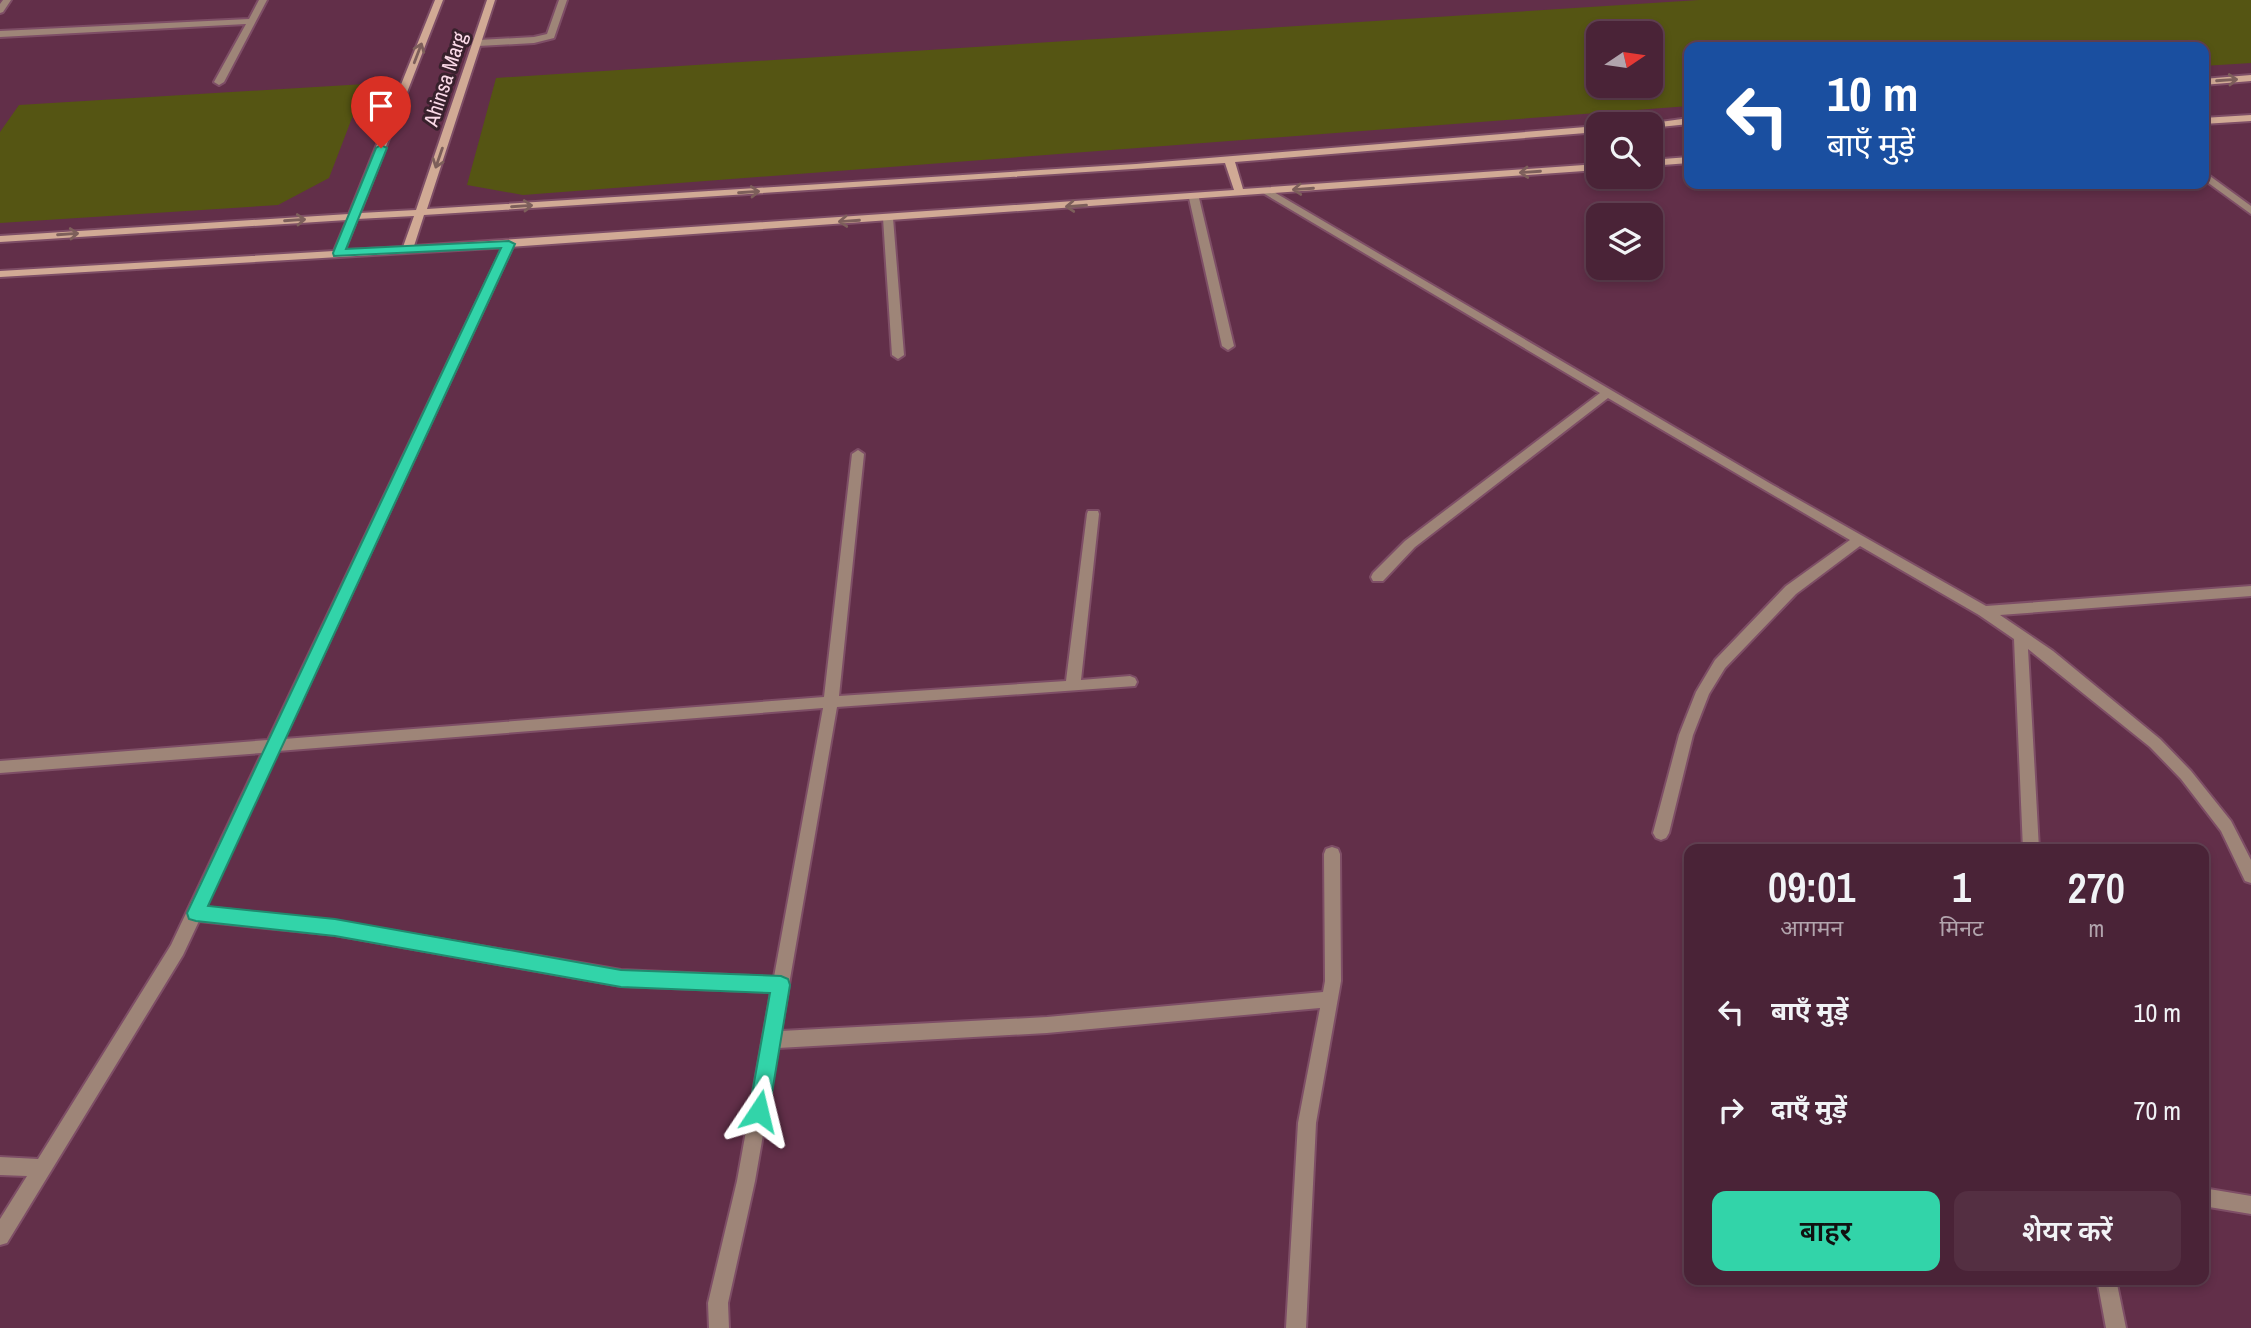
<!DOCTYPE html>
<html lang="hi">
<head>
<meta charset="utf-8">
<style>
  :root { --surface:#4a2337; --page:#542f42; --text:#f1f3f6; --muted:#b2a4ad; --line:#614052; --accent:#32d4a9 }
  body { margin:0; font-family:"Archivo Narrow","Noto Sans Devanagari",sans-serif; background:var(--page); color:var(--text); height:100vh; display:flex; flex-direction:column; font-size:26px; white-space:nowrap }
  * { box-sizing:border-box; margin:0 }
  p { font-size:23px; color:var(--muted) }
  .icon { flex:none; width:38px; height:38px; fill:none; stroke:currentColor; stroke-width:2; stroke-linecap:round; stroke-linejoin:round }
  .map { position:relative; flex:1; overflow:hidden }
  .details { position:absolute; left:1684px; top:844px; width:525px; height:441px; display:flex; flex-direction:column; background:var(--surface); border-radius:14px; box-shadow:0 4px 10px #0003,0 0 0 2px var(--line) }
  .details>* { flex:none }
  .hud { position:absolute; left:1684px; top:42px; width:525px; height:147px; border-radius:14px; box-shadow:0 4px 10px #0003,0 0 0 2px var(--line); background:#1a4fa0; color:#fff; overflow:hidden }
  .needle { width:46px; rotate:77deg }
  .tools { position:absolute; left:1586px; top:21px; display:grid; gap:14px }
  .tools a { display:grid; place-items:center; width:77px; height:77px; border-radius:14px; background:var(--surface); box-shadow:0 4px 10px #0003,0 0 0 2px var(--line); font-size:35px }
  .pin { position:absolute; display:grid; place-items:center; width:60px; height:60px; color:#fff; margin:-72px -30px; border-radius:50% 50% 50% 0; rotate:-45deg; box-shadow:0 0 7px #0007 }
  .pin .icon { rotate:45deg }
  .me { position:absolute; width:77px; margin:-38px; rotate:10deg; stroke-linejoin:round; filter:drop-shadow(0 0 5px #0008) }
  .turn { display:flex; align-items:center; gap:24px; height:147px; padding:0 28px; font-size:32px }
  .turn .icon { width:91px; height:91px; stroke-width:2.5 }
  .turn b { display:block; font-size:49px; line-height:60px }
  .eta { display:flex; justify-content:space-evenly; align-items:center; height:119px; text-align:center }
  .eta b { font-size:42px; font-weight:600; line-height:49px }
  .button { display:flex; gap:14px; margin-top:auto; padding:14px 28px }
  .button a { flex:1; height:80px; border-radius:14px; background:var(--accent); color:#111; font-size:28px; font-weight:600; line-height:80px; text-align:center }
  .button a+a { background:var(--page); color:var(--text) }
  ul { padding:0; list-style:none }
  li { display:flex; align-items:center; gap:21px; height:98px; padding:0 28px }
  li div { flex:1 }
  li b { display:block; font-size:26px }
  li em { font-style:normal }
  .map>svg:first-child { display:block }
</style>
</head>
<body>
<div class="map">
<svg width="2251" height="1328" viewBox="0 0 2251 1328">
  <rect width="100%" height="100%" fill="#622f49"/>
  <path fill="#555513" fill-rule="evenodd" d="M1699 0H2251V63L2203 66V47H1689V106L523 195 467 185 496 78ZM1598 33H1650V86H1598Z
    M365 84 329 178 278 205 0 223V132L19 105Z"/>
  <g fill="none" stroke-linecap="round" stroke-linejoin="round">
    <defs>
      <path id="lane" d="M2203 171 2251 206V214L2203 179Z
        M888 215 893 218 904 355 898 359 892 355 883 218Z"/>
      <path id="street" d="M3 0H11L3 12 0 13V4Z
        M259 0H267L224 82 219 85 214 82 246 24 0 37V31L249 19Z
        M559 0H567L554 38 534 43 478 46 474 43 478 40 534 37 547 34Z
        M1267 188 1771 484 1986 606 2251 586V596L2000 615 2053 651 2160 739 2191 771 2231 821 2251 860V883L2245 881 2221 831 2181 779 2150 747 2028 649 2039 849H2023L2014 639 1979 615 1860 546 1796 594 1725 668 1709 694 1693 735 1669 833 1666 838 1661 840 1656 838 1653 833 1679 735 1696 692 1715 660 1786 586 1850 540 1608 398 1415 547 1383 581H1373L1371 577 1373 573 1405 541 1600 393 1263 193 1262 191Z
        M1194 195 1199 198 1234 346 1228 350 1222 346 1189 198Z
        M509 241 514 244 284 739 824 697 852 454 858 450 864 454 839 696 1066 681 1087 514 1088 511H1098L1099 514 1081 680 1130 676 1135 678 1137 682 1135 686 837 707 781 1031 1047 1017 1323 992 1325 981 1324 854 1326 849 1332 847 1338 849 1340 854 1341 981 1316 1123 1306 1328H1286L1298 1123 1320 1008 1047 1033 778 1048 755 1181 728 1303 729 1328H709L708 1303 737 1181 771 992 621 986 335 935 199 921 183 955 7 1243 0 1245V1219L27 1176 0 1175V1157L38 1159 171 945 262 753 0 773V761L268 740 504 244ZM823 708 774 977 621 970 335 921 205 907 278 751Z
        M2203 1188 2251 1196V1214L2203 1206Z
        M2097 1279H2116L2126 1328H2106Z"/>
      <path id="secondary" d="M435 0H443L360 213 416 210 487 0H495L427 209 1136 164 1598 126V132L1235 162 1243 189 1598 164V170L509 247 0 277V271L334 251 347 220 0 242V236L349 214ZM1225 163 1234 190 414 246 424 215ZM414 216 403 247 345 250 357 219Z
        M2251 75V81L2203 85V79Z
        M2251 115V121L2203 124V118Z
        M1689 118V124L1650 128V124H1646Z
        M1689 157V163L1650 166V160Z"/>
    </defs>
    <use href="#lane" stroke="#7e4e66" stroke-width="4"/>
    <use href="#street" stroke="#7e4e66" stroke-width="4"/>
    <use href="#secondary" stroke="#7e4e66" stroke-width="4"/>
    <use href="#lane" fill="#9e8578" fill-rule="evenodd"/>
    <use href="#street" fill="#9e8578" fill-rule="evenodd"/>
    <use href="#secondary" fill="#d1aa95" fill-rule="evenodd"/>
  </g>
  <defs><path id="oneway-shaft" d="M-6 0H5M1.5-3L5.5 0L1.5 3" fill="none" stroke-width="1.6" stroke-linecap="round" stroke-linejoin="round" transform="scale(1.75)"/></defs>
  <g stroke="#7d5f5b">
    <use href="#oneway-shaft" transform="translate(418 53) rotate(-69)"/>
    <use href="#oneway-shaft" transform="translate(2227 80) rotate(-4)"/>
    <use href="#oneway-shaft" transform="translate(439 158) rotate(109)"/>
    <use href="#oneway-shaft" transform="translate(1530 172) rotate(176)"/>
    <use href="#oneway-shaft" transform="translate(1303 189) rotate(176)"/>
    <use href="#oneway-shaft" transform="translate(749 192) rotate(-4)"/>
    <use href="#oneway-shaft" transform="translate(522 206) rotate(-4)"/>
    <use href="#oneway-shaft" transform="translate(1076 206) rotate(176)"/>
    <use href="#oneway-shaft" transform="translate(295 220) rotate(-4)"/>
    <use href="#oneway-shaft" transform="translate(849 221) rotate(176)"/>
    <use href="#oneway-shaft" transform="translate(68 234) rotate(-4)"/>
  </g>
  <path fill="#32d4a9" stroke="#208a6e" stroke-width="2" d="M381 145 387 148 346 249 509 241 515 244 208 906 335 919 621 970 781 976 788 979 790 985 769 1111 766 1118 759 1121 752 1118 749 1111 770 993 621 987 335 936 196 921 189 919 187 913 501 248 334 256 333 253 376 148Z"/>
  <g text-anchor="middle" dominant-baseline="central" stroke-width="6" stroke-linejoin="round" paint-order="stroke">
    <g font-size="21" fill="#fbdae8" stroke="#38212c">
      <text transform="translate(445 79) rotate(-72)">Ahinsa Marg</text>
    </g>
  </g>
</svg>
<div class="tools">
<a><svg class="needle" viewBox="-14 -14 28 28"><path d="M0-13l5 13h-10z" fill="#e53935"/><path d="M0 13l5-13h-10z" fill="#b2a4ad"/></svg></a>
<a><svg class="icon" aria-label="search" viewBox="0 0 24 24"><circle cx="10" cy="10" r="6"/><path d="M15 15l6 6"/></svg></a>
<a><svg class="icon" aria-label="layers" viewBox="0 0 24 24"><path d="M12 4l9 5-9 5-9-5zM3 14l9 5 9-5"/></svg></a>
</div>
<div class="pin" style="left:381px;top:148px;background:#d93025"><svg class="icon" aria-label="arrive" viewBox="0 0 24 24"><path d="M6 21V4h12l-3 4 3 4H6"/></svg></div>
<svg class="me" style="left:759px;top:1111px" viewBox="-20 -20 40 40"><path d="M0-17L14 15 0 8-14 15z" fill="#32d4a9" stroke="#fff" stroke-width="4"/></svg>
<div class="hud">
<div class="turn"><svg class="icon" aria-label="left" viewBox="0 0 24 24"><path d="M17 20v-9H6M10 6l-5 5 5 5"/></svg><div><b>10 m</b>बाएँ मुड़ें</div></div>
</div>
<section class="details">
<div class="eta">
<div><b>09:01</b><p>आगमन</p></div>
<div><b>1</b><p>मिनट</p></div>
<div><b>270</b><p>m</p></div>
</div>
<ul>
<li><svg class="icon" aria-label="left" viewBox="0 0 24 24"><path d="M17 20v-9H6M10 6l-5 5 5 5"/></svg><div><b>बाएँ मुड़ें</b></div><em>10 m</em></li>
<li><svg class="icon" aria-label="right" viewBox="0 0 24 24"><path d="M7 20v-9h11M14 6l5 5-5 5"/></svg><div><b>दाएँ मुड़ें</b></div><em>70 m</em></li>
</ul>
<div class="button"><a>बाहर</a><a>शेयर करें</a></div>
</section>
</div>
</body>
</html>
